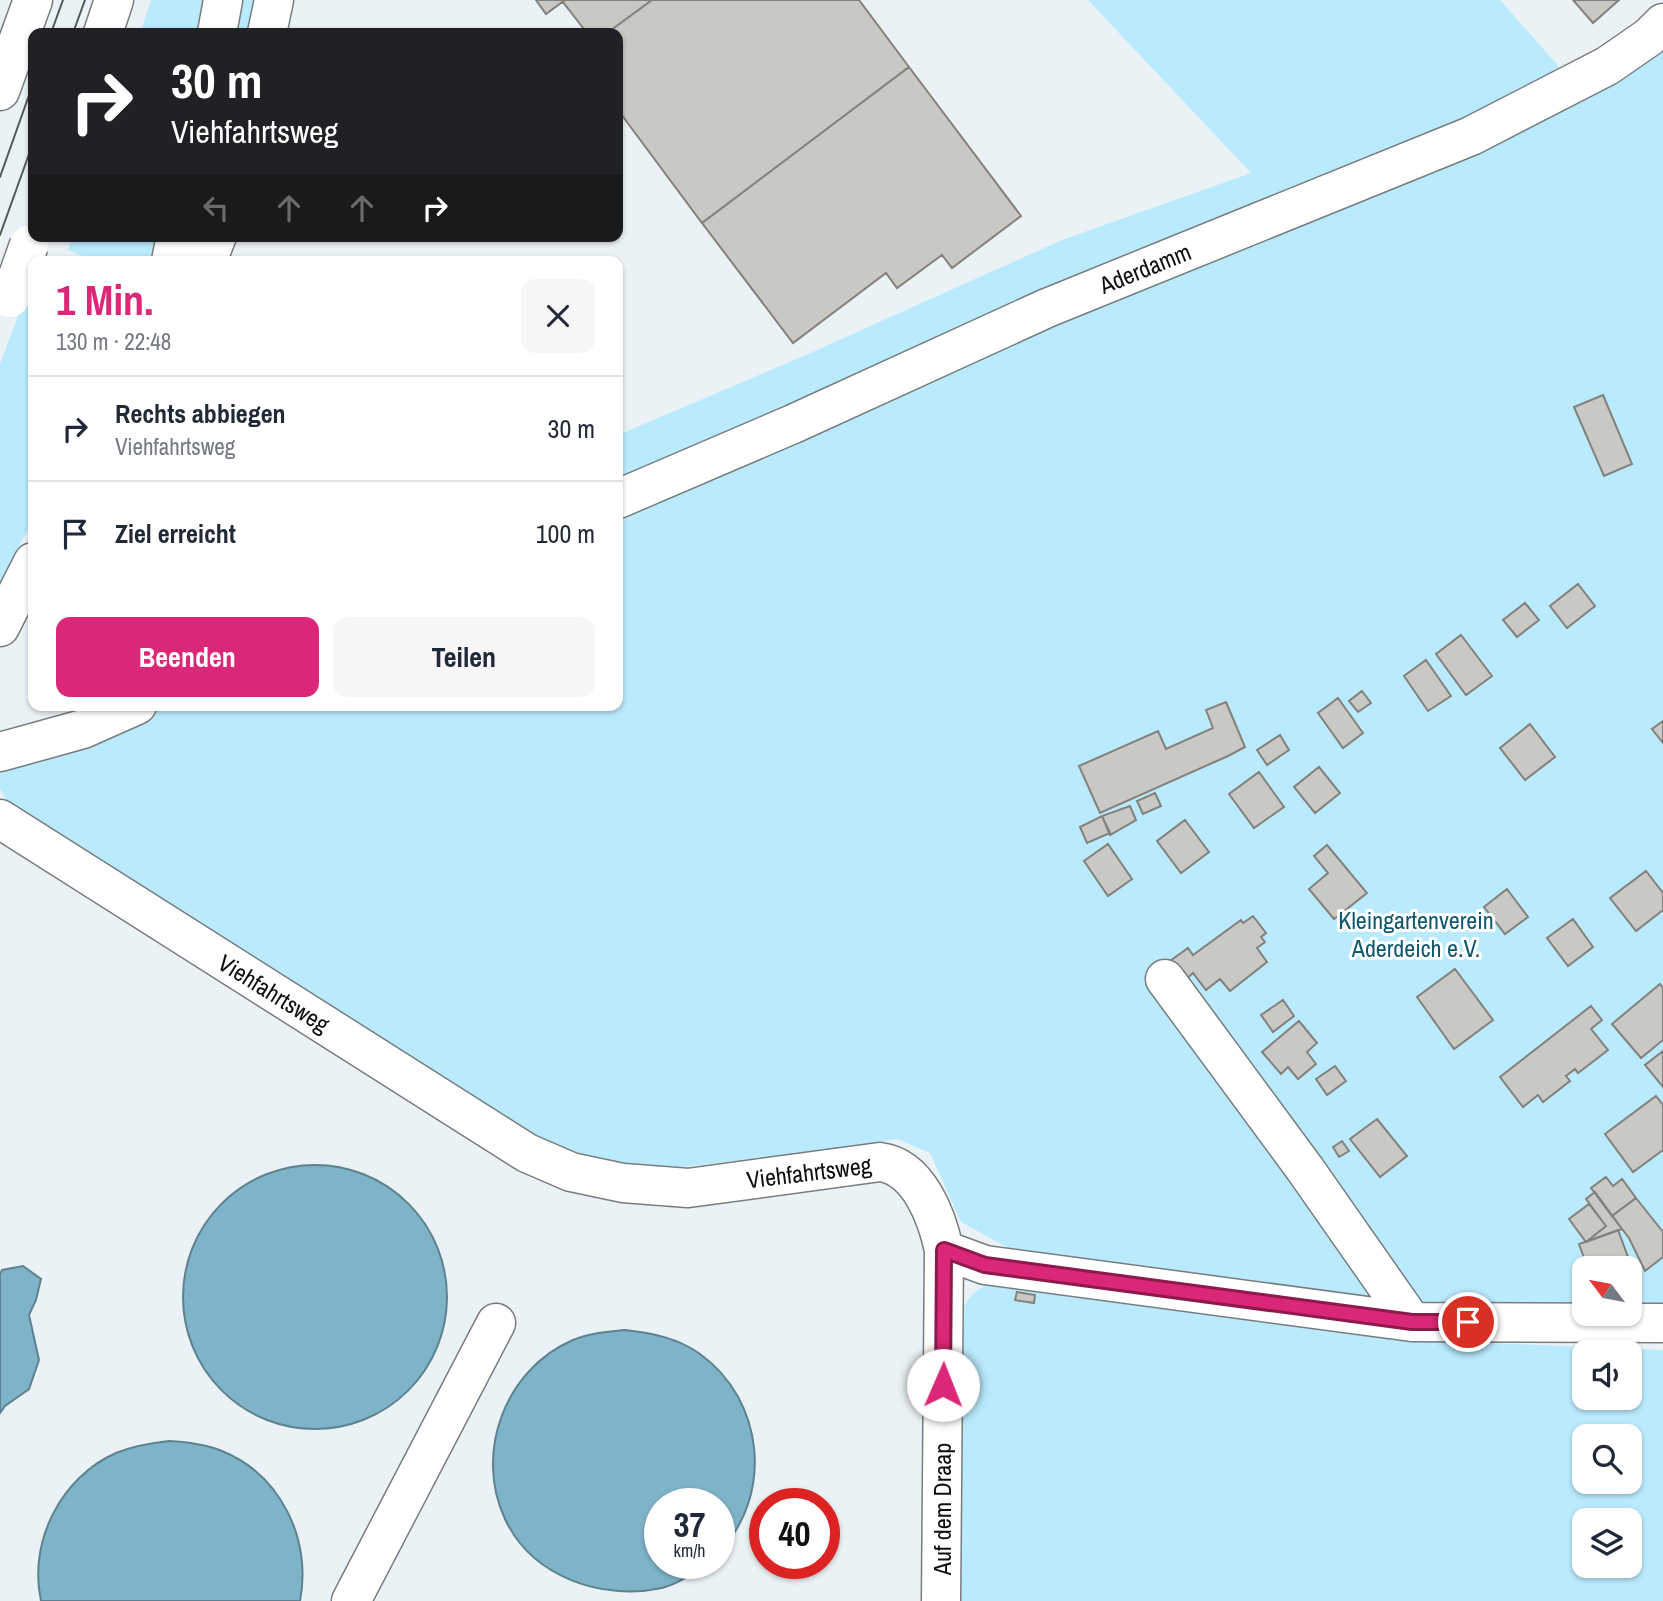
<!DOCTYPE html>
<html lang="de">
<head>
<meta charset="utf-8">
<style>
  :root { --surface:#fff; --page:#f6f6f7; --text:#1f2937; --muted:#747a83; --line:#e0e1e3; --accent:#db2777 }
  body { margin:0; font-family:"Archivo Narrow",sans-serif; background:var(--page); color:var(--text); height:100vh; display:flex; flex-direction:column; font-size:26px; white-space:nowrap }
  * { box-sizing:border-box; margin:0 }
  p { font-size:23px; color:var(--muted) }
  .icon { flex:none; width:38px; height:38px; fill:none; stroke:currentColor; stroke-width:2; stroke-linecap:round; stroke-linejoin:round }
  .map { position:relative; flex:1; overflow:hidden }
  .details { position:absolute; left:28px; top:256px; width:595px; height:455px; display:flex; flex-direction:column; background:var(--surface); border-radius:14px; box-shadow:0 2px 5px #0004 }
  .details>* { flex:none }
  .banner { position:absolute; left:28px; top:28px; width:595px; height:214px; border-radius:14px; box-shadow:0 2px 5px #0004; background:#202124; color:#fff; overflow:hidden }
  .needle { width:46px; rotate:302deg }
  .controls { position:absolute; left:1572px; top:1256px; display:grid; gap:14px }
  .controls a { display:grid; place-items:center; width:70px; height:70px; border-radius:14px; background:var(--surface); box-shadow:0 2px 5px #0004; font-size:35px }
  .speed { position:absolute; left:644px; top:1488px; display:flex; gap:14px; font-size:35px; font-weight:700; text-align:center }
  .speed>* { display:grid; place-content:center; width:91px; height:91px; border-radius:50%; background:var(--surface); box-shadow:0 2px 5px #0004; line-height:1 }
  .speed small { font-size:18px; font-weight:400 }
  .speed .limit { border:10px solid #d22; background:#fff; color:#111 }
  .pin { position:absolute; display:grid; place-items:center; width:60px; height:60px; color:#fff; margin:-30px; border:4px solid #fff; border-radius:50%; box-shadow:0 2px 7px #0007 }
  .me { position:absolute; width:77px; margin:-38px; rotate:1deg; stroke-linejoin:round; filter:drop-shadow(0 0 5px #0008) }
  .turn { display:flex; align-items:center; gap:24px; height:147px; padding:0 28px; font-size:32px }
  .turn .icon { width:91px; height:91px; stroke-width:2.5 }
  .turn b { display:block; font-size:49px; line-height:60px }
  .lanes { display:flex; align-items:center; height:66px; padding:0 28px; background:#0003; justify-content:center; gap:35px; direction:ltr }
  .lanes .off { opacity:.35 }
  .round { display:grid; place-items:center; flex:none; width:74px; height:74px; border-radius:14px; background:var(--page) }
  .head { display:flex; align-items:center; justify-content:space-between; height:119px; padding:0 28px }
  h1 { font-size:42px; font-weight:800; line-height:52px; color:var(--accent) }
  .button { display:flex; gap:14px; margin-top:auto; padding:14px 28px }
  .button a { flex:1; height:80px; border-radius:14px; background:var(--accent); color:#fff; font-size:28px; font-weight:800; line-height:80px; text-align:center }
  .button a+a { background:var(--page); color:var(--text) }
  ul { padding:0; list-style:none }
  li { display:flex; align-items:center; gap:21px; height:105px; padding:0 28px; border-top:2px solid var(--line) }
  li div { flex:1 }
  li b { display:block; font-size:26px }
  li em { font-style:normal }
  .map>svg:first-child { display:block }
</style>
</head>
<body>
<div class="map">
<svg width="1663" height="1601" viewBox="0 0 1663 1601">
  <rect width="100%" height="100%" fill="#ebf2f5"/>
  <path fill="#baeafd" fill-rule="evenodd" d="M151 0H207L200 33H140Z
    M242 0H264L257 33H235Z
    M1088 0H1500L1569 78 618 489V435L797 359 1062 240 1251 173Z
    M1663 33V1310L1629 1309V1269H1584V1309L1382 1305 1021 1255 961 1222 930 1153 897 1139 858 1146 651 1171 559 1152 11 808 0 789V762L83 743 170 705H618V509Z
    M73 236H160L156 255 151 261H94L68 250Z
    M24 300 33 303V519L0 584V364Z
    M995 1282 1417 1340 1663 1350V1601H957L960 1315C967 1297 977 1287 995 1282ZM1584 1353H1629V1398H1584ZM1584 1437H1629V1482H1584ZM1584 1521H1629V1566H1584Z"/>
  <path fill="#7fb3c7" stroke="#5d8290" stroke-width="2" d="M183 1297a132 132 0 1 1 264 0a132 132 0 1 1-264 0Z
    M23 1266 41 1279 36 1300 29 1315 39 1360 29 1389 5 1406 0 1413V1274L2 1270Z
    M625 1330C652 1333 678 1338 700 1354 764 1400 774 1495 719 1552V1503H660V1563H709C694 1573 680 1583 662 1588 602 1601 532 1577 505 1519 474 1453 505 1369 573 1340 589 1333 607 1332 625 1330Z
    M169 1441C187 1442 205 1444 222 1451 281 1475 312 1540 300 1601H41C28 1542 61 1477 116 1453 133 1446 151 1443 169 1441Z"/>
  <path fill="#cac8c3" stroke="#82817c" stroke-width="2" d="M536 0H565L546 14Z
    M565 0H652L607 33H587L563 2Z
    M652 0H859L909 67 702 223 618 110V33H607Z
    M1573 0H1619L1593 23Z
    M909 67 1021 216 952 268 942 255 897 288 886 273 793 343 702 223Z
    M1603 395 1632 464 1604 476 1574 407Z
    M1578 584 1595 606 1567 628 1550 606Z
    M1525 603 1539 620 1517 637 1503 620Z
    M1461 635 1492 676 1466 695 1436 654Z
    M1426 660 1451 696 1428 711 1404 676Z
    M1362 691 1371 703 1358 712 1349 701Z
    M1338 698 1363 733 1343 748 1318 713Z
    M1226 702 1245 747 1228 756 1100 813 1079 766 1158 731 1166 749 1213 728 1206 710Z
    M1663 721V743L1652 729Z
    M1530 724 1555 757 1525 780 1500 748Z
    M1280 735 1289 750 1267 765 1257 750Z
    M1319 767 1340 793 1315 813 1294 787Z
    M1259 772 1284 807 1254 828 1229 794Z
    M1155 793 1161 806 1143 814 1137 801Z
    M1130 806 1136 820 1110 835 1102 816Z
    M1102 816 1110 833 1087 843 1080 827Z
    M1185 820 1209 852 1181 873 1157 841Z
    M1108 844 1132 879 1108 896 1084 861Z
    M1327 845 1367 893 1334 919 1309 889 1328 873 1314 856Z
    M1646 871 1663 893V910L1636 931 1610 898Z
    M1507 889 1528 917 1505 934 1484 907Z
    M1253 916 1266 933 1261 937 1265 942 1257 948 1267 962 1230 991 1220 979 1206 990 1193 973 1185 980 1170 961 1188 948 1193 955 1241 920 1243 923Z
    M1573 919 1593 947 1568 966 1547 938Z
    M1455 969 1493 1020 1454 1049 1417 997Z
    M1660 984 1663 988V1040L1641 1058 1612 1024Z
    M1283 1000 1294 1016 1273 1032 1261 1015Z
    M1591 1006 1602 1020 1591 1029 1608 1050 1578 1073 1575 1069 1566 1076 1570 1081 1543 1102 1538 1095 1523 1107 1500 1077Z
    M1299 1021 1317 1043 1307 1052 1316 1064 1298 1079 1288 1067 1281 1074 1262 1052Z
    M1663 1051V1087L1645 1065Z
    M1335 1066 1346 1081 1327 1095 1316 1079Z
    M1656 1096 1663 1105V1150L1633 1172 1605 1134Z
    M1377 1119 1407 1156 1380 1177 1350 1139Z
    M1342 1141 1349 1151 1339 1157 1333 1147Z
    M1606 1177 1613 1186 1622 1179 1636 1198 1612 1216 1591 1188Z
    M1595 1192 1622 1229 1586 1242 1606 1226 1586 1199Z
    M1636 1198 1663 1232V1257L1645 1271 1629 1238 1612 1216Z
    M1589 1204 1606 1226 1586 1242 1569 1219Z
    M1618 1230 1634 1273 1629 1275V1269H1588L1579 1244Z
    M1017 1292 1035 1295 1034 1303 1015 1300Z"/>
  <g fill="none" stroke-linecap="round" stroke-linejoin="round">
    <defs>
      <path id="minor" d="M267 33 274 0
        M207 261 217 236
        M618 499 793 424 1047 308 1471 136 1607 66 1649 37 1663 23
        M0 627 33 562
        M0 752 83 729 137 705
        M0 819 527 1153 571 1172 623 1183 688 1188 880 1162C919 1167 937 1217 944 1250L941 1601
        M1165 979 1305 1169 1412 1322
        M944 1250 985 1265 1412 1322 1663 1323
        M351 1601 496 1323"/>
      <path id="major" d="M103 33 114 0
        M217 33 223 0
        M0 91 33 0
        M171 261 176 236"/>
    </defs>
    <use href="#minor" stroke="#777d7f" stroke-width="41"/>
    <use href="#major" stroke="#777d7f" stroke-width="41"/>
    <use href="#minor" stroke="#fff" stroke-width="38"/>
    <use href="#major" stroke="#fff" stroke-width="38"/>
    <path stroke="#55595b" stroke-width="2" d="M51 33 63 0
      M73 33 85 0
      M0 177 33 84
      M0 235 33 143"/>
    <defs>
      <path id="major-bridge" d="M10 298 29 245"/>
    </defs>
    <use href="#major-bridge" stroke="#777d7f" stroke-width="41" stroke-linecap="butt"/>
    <use href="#major-bridge" stroke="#fff" stroke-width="38"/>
  </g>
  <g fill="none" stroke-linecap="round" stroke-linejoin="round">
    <defs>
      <path id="route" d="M943 1385 944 1250 985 1265 1412 1322H1468"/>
    </defs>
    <use href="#route" stroke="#8e194d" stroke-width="18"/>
    <use href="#route" stroke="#db2777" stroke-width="12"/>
  </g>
  <g text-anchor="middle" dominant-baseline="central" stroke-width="6" stroke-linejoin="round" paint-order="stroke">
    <g font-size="24" fill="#0d0f10" stroke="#fff">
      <text transform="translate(1145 268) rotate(-22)">Aderdamm</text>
      <text transform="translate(274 993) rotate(32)">Viehfahrtsweg</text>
      <text transform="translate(809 1172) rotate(-7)">Viehfahrtsweg</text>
      <text transform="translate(942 1509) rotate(-90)">Auf dem Draap</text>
    </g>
    <g font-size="24" fill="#0f576c" stroke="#fff">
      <text x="1416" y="920">Kleingartenverein<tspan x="1416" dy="28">Aderdeich e.V.</tspan></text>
    </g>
  </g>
</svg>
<div class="controls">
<a><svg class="needle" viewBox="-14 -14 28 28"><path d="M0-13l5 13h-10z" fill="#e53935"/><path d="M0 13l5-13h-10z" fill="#747a83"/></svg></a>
<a><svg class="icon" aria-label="sound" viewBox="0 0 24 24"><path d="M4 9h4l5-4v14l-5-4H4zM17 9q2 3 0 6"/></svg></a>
<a><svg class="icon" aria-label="search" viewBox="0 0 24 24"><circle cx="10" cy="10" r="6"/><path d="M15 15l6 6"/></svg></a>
<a><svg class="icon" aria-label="layers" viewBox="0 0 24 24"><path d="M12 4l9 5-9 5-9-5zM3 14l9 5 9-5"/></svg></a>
</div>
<div class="speed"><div>37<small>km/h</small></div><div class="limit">40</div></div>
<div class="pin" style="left:1468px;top:1322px;background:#d93025"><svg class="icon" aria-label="arrive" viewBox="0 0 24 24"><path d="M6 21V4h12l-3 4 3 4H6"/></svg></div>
<svg class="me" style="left:943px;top:1385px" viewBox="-20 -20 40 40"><circle r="19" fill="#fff"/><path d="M0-13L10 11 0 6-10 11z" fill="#db2777"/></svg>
<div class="banner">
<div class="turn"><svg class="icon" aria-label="right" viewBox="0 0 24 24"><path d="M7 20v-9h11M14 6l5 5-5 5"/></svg><div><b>30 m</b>Viehfahrtsweg</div></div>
<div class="lanes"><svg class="icon off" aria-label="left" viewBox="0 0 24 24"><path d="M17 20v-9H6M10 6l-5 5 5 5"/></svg><svg class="icon off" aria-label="ahead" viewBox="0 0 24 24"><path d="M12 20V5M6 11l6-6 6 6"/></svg><svg class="icon off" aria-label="ahead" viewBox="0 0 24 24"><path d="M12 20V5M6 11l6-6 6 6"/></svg><svg class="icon" aria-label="right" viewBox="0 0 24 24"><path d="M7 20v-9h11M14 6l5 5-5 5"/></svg></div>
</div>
<section class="details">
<div class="head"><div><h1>1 Min.</h1><p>130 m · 22:48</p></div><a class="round"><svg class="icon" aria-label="close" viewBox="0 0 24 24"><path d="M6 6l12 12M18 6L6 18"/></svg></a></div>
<ul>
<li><svg class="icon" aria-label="right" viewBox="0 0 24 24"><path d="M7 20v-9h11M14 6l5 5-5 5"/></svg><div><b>Rechts abbiegen</b><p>Viehfahrtsweg</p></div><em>30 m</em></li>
<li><svg class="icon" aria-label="arrive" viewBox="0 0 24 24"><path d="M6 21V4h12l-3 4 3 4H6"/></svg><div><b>Ziel erreicht</b></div><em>100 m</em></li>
</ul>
<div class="button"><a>Beenden</a><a>Teilen</a></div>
</section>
</div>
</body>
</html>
